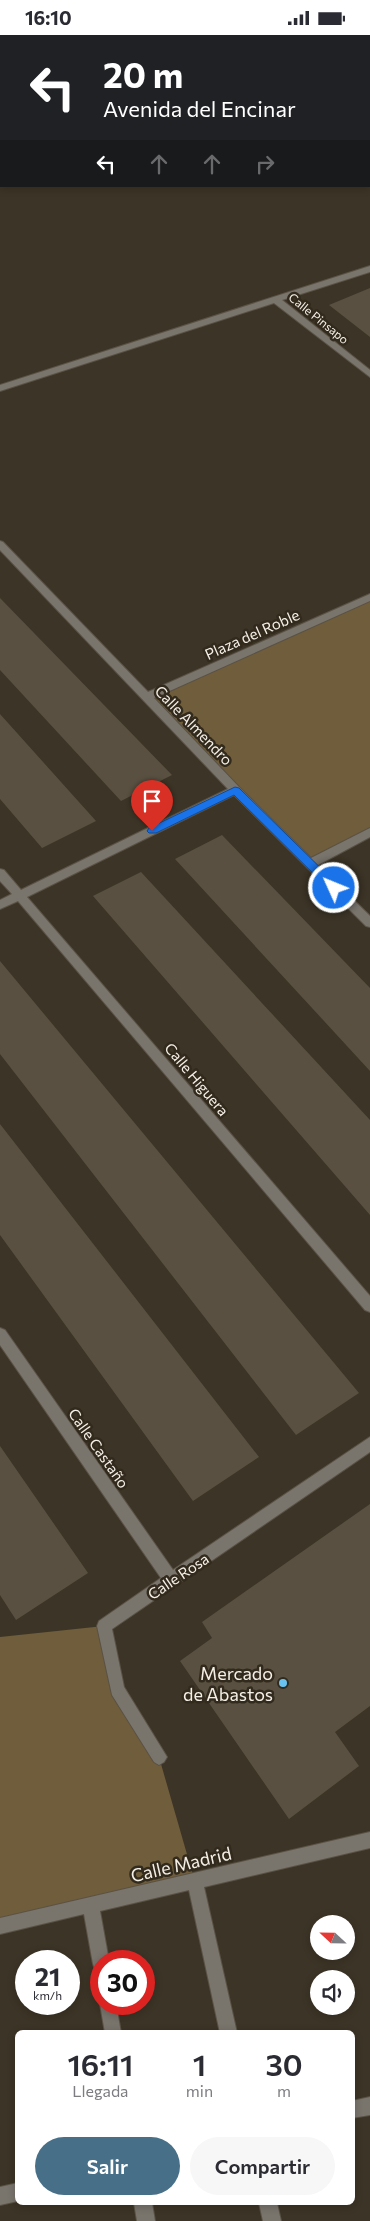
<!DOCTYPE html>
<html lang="es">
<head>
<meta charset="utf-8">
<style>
  :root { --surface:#fff; --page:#f7f7f7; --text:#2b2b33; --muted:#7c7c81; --accent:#476f88 }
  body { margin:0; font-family:Commissioner,sans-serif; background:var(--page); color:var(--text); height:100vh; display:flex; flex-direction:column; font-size:19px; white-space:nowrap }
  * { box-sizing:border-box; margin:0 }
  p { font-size:16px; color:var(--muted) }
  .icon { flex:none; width:28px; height:28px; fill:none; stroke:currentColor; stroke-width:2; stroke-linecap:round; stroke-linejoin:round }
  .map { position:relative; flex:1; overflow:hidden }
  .drawer { position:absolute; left:15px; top:1995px; width:340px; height:175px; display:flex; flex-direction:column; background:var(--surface); border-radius:8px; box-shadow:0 2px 8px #0003 }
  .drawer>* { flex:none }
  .guide { position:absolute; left:0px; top:0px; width:370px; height:152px; box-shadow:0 2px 8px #0003; background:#202124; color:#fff; overflow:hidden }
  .needle { width:32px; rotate:292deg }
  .controls { position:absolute; left:310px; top:1880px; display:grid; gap:10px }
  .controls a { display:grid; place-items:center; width:45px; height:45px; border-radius:50%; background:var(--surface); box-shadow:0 2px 8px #0003; font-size:25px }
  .speed { position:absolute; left:15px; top:1915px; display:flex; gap:10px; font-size:25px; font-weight:700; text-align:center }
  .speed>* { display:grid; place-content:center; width:65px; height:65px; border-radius:50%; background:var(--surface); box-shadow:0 2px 8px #0003; line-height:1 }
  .speed small { font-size:12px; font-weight:400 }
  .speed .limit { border:8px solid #d22; background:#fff; color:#111 }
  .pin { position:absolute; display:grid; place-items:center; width:42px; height:42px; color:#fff; margin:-51px -21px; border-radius:50% 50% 50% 0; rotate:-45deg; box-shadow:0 0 5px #0007 }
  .pin .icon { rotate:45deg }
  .me { position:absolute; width:55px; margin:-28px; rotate:314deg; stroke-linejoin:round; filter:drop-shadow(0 0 4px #0008) }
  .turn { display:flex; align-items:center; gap:18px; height:105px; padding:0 20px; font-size:22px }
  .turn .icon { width:65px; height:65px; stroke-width:2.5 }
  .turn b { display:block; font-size:35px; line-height:42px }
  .lanes { display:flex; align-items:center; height:48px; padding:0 20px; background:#0003; justify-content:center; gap:25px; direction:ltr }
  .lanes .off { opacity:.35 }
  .eta { display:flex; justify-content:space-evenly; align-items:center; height:85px; text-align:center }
  .eta b { font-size:30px; font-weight:600; line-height:35px }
  .action { display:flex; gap:10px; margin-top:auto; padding:10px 20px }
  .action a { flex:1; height:58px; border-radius:30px; background:var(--accent); color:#fff; font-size:20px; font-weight:600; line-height:58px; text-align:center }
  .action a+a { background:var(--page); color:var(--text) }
  .status { display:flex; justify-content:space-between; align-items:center; height:35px; padding:0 25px; background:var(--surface); direction:ltr }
  .status svg { height:14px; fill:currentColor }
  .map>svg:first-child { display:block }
</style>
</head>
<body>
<div class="status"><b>16:10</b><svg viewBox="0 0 49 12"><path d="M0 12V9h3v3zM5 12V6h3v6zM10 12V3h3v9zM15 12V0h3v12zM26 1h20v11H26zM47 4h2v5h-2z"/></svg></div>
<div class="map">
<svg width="370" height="2186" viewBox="0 0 370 2186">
  <rect width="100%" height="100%" fill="#3c3426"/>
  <path fill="#6f5d3b" d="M370 562V797L310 829 147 662Z
    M104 1591 117 1655 159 1722 195 1847 0 1891V1602Z"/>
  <path fill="#595041" d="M370 253V302L329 270Z
    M0 563 172 740 121 766 0 635Z
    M0 679 96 786 42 813 0 764Z
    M222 800 370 953V1036L175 824Z
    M141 837 370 1085V1180L93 861Z
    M0 926 359 1358 296 1400 0 1019Z
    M0 1089 259 1422 193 1466 0 1200Z
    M0 1411 88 1538 16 1585 0 1560Z
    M370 1469V1671L335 1697 359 1731 289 1784 180 1626 212 1603 202 1587Z"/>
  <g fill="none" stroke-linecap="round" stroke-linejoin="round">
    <defs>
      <path id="street" d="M370 231V237L282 265 370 335V342L274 268 0 356V350Z
        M0 506 3 507 148 657 370 559V566L154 663 239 752 311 823 370 793V802L318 830 370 881V892L366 891 234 760 27 862 370 1261V1277L365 1275 18 866 0 874V865L12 859 0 846V834L4 835 21 855 228 754 0 515Z
        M0 1293 5 1295 173 1535 370 1402V1417L112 1594 124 1652 167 1722 164 1727 159 1730 154 1727 112 1660 97 1591 99 1586 161 1543 0 1310Z
        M370 1797V1813L204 1852 237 1998H220L189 1855 100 1876 109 1926H101V1937L95 1935 93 1929 84 1879 0 1899V1883Z
        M101 1965V1969H116L121 1998H105L100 1969Z
        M370 2062V2080L352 2083V2066Z
        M18 2148V2166L0 2170V2152Z
        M134 2168H152L155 2186H137Z
        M259 2168H277L281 2186H263Z"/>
    </defs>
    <use href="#street" stroke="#5a5245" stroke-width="2"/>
    <use href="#street" fill="#79756d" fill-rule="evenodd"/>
  </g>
  <path fill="#1a73e8" stroke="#114b97" d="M235 752 239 753 338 850V855H330L234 760 156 798H149L147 796 149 793Z"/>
  <circle fill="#69c3f1" stroke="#322a1c" stroke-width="2" cx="283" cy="1648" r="5"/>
  <g text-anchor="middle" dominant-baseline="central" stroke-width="5" stroke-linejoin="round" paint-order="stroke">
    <g font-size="12" fill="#f5f0e7" stroke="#322a1c">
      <text transform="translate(319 283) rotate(39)">Calle Pinsapo</text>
    </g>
    <g font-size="15" fill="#f5f0e7" stroke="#322a1c">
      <text transform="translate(252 599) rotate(-24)">Plaza del Roble</text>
      <text transform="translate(194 690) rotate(46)">Calle Almendro</text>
      <text transform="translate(197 1044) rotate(50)">Calle Higuera</text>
      <text transform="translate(99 1413) rotate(55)">Calle Castaño</text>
      <text transform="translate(178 1541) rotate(-34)">Calle Rosa</text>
    </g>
    <g font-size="18" fill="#f5f0e7" stroke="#322a1c" text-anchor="end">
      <text x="273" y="1638">Mercado<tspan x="273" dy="21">de Abastos</tspan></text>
    </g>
    <g font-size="18" fill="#f5f0e7" stroke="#322a1c">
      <text transform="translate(181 1829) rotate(-13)">Calle Madrid</text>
    </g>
  </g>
</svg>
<div class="controls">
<a><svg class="needle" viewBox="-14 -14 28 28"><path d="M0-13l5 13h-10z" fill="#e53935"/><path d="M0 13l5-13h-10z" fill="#7c7c81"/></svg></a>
<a><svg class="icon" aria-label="sound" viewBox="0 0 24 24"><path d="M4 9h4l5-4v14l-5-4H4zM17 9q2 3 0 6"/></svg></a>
</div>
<div class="speed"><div>21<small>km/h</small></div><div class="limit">30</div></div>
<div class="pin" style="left:152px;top:796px;background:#d93025"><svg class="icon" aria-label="arrive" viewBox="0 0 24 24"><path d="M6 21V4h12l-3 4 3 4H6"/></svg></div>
<svg class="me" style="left:334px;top:853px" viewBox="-20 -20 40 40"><circle r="17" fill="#1a73e8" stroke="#fff" stroke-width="3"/><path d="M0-11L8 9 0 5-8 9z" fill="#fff"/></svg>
<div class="guide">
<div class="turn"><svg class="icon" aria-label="left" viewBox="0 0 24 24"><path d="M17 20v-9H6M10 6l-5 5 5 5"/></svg><div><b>20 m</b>Avenida del Encinar</div></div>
<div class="lanes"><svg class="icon" aria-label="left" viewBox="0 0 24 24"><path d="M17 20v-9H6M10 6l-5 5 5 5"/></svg><svg class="icon off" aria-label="ahead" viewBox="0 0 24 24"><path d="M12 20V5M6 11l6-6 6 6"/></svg><svg class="icon off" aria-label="ahead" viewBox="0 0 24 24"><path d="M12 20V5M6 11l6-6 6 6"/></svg><svg class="icon off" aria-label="right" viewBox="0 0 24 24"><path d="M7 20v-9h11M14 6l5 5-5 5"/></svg></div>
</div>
<section class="drawer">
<div class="eta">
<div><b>16:11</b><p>Llegada</p></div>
<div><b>1</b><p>min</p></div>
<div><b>30</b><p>m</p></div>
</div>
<div class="action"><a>Salir</a><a>Compartir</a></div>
</section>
</div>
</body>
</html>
